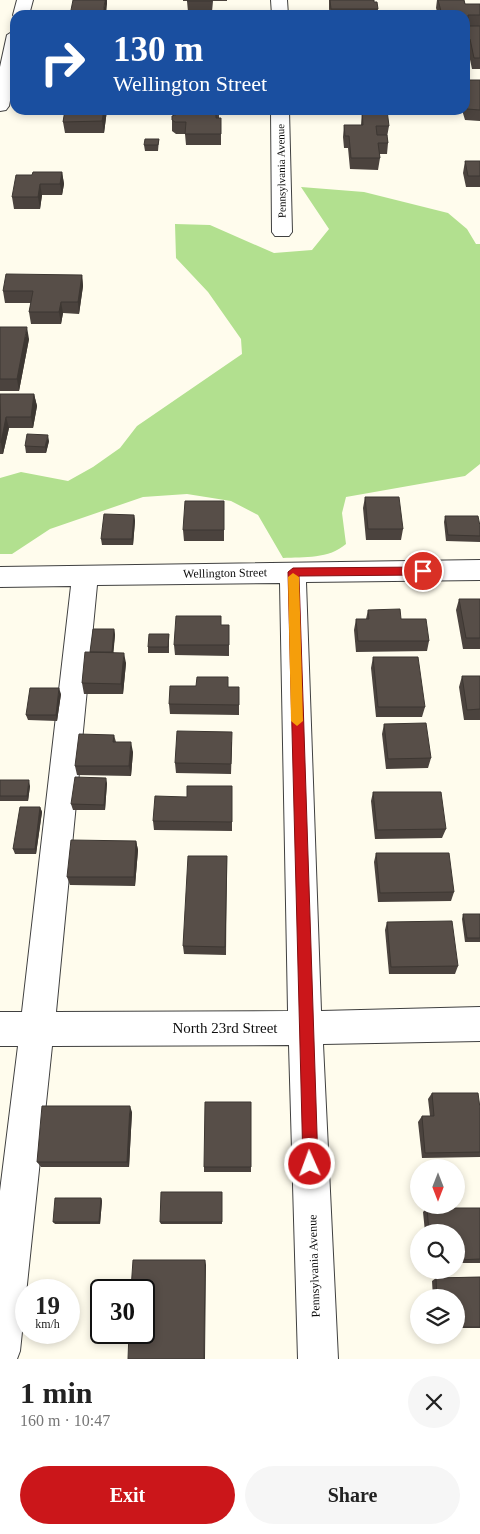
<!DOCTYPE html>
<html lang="en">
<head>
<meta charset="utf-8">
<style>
  :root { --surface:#fff; --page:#f6f6f6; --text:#222; --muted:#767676; --accent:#cb161a }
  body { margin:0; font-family:Georgia,serif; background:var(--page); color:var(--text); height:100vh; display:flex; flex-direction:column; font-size:19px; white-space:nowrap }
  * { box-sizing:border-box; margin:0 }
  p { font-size:16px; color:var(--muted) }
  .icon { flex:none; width:28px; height:28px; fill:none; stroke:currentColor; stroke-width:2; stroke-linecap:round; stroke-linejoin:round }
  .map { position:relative; height:1359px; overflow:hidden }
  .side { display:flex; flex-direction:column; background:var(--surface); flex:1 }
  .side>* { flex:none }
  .banner { position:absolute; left:10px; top:10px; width:460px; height:105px; border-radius:15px; box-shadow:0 2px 8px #0003; background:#1a4fa0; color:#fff; overflow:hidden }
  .needle { width:32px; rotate:180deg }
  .controls { position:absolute; left:410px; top:1159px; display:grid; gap:10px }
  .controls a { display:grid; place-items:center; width:55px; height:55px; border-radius:50%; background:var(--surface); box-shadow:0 2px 8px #0003; font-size:25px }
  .speed { position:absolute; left:15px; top:1279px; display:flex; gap:10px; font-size:25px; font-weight:700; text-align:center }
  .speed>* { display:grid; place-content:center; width:65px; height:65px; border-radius:50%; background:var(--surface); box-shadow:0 2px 8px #0003; line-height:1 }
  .speed small { font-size:12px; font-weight:400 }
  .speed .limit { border:2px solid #111; border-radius:8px; background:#fff; color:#111 }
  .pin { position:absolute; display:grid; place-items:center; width:42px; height:42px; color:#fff; margin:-21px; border:2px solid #fff; border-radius:50%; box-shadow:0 1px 5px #0007 }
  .me { position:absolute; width:55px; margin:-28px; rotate:358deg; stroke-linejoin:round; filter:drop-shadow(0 0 4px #0008) }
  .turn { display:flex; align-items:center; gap:18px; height:105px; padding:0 20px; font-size:22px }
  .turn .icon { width:65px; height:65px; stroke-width:2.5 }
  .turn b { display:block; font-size:35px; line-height:42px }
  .round { display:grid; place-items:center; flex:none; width:52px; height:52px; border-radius:26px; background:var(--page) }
  .head { display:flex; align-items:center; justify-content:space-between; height:85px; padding:0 20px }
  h1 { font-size:30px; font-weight:600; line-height:38px }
  .cta { display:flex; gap:10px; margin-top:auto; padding:10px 20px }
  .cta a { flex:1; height:58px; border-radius:30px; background:var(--accent); color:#fff; font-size:20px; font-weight:600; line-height:58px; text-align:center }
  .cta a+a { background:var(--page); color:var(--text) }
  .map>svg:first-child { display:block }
</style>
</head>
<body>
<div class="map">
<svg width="480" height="1359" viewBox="0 0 480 1359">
  <rect width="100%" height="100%" fill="#fffced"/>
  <path fill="#b2e08f" d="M301 187 364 192 448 213 467 229 476 244H480V464L465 476 346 497 342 513 346 544C329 559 304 557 283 558L258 515 231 501 187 494 143 497 50 529 12 554H0V478L21 472 68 481 93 467 120 448 137 426 242 354 241 339 208 292 176 258 175 224 210 225 274 253 312 250 329 229Z"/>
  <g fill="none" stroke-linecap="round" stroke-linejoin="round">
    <defs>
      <path id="minor" d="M17 0H33L29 15H15V18L13 15Z
        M271 0H287L288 15H272Z
        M15 30V74L9 106 6 110 0 111V67L7 35Z
        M271 110H289L292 232 289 236H275L272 232Z
        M480 560V580L306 582 321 1011 480 1007V1041L323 1044 338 1359H298L289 1045 52 1046 20 1351 17 1359H0V1191L18 1046H0V1012H22L71 586 0 587V567ZM280 583 288 1011 56 1012 97 585Z"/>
    </defs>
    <use href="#minor" stroke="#404040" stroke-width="2"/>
    <use href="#minor" fill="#fff" fill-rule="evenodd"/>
  </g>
  <path fill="#4b433e" d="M183 0H227V1H213L212 12H188L187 1H183Z
    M329 0H374V2L378 9 377 15H330L329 9Z
    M437 0H464L465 4H480V69H472L468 50H465V32H466V29H465V15H438L436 8Z
    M465 80H480V121L465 120 462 110H465Z
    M63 110H107L104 133H65L63 122 65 111Z
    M219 110V118L221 129V145H186L185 134H176L172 131V116Z
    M362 110 389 126 387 137 388 143 387 154H379L380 158 378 170 350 169 348 148H344L343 137 344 125H361Z
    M159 139 158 151H145L144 145Z
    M465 161H480V187H466L463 173Z
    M62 172 64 184 62 195H42L40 209H14L12 197 32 175Z
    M82 275 83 286 79 314 63 313 61 324H31L29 312 31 303H5L3 291Z
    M0 327 29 339 19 391H0Z
    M0 394H34L37 406 33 428H9L3 454H0Z
    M49 441 46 453H26L25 446Z
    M365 497 403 529 401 540H366L363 508Z
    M224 512V541H184L183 530Z
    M134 515 135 521 133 545H102L101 539Z
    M445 516 480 526V542L446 541 444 522Z
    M459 599H480V649H463L456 610Z
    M368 610 401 619 429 641 427 651 356 652 354 630 356 619H366Z
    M221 616V625H229V656L175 655 174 645Z
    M114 629 115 635 113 652 126 663 123 694H84L82 683 90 652Z
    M169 634V653H148V647Z
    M373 657 425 707 422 717H376L371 668Z
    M462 676H480V720H464L459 687Z
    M228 687H239V715L170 714 169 704Z
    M61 694 57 721 28 720 26 715Z
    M384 724 431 758 428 768 386 769 382 734Z
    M114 735 116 742 133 752 131 776 77 775 75 766Z
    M232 742 231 774 176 773 175 763Z
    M0 780 30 786 28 801H0Z
    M107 783 105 810H73L71 804Z
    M232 786V831L154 830 153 821 187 797Z
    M373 792 446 829 442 838 375 839 371 801Z
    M40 807 42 812 36 854H15L13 849Z
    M136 841 138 850 135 886 70 885 67 877Z
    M376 853 454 892 451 901 378 902 374 862Z
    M227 856 226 955 184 954 183 946Z
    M463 914H480V942H465L462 919Z
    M387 922 458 966 455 974H389L385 930Z
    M432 1093 480 1108V1157L422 1158 418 1122 422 1116H430L428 1099Z
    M251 1102V1172H204V1167Z
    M132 1112 129 1167H41L37 1162Z
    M222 1192V1224H161L160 1222Z
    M101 1198 102 1201 100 1224H55L53 1222Z
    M427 1208H480V1263H456V1232H425L423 1212Z
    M480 1277V1328H456V1298H433L432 1281 436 1278Z"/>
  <path fill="#3d3732" d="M105 0H107V4L106 15H103Z
    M104 110H107L104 133 102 121Z
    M62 172 64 184 62 195 60 184Z
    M40 184 42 195 40 209 38 197Z
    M82 275 83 286 79 314 78 302Z
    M61 302 63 313 61 324 59 312Z
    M27 327 29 339 19 391 17 379Z
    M34 394 37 406 33 428 31 417Z
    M6 417 9 428 3 454 1 443Z
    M48 435 49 441 46 453 45 447Z
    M134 515 135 521 133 545 132 539Z
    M114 629 115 635 113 658 112 652Z
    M124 653 126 663 123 694 121 684Z
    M59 688 61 694 57 721 56 715Z
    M131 742 133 752 131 776 129 766Z
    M106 778 107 783 105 810 104 805Z
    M29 780 30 786 28 801 27 796Z
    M40 807 42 812 36 854 35 849Z
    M136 841 138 850 135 886 134 877Z
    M130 1106 132 1112 129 1167 127 1162Z
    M101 1198 102 1201 100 1224 99 1222Z
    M205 1260 206 1265 205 1359H204Z"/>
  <path fill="#574e48" stroke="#3d3732" d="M73 0H105L103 15H70Z
    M188 0H212V1H187Z
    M330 0H374V2H377L378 9H331Z
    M438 0H464L465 4H480V15H468V18H465V15H442Z
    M467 26H480V58H474L470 39H465V32H468Z
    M465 80H480V110L467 109 465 101Z
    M65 110H104L102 121 63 122Z
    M178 110H219V111H216V118H221V134H185L186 122H175L172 120V116L178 114Z
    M362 110H387L389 126H376L377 135H387L388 143H378L380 158H351L349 136H345L344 125H363Z
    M145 139H159L158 145H144Z
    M465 161H480V176H468Z
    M33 172H62L60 184H40L38 197H12L16 175H32Z
    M6 274 82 275 78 302H61L59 312H29L33 291H3Z
    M0 327H27L17 379H0Z
    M0 394H34L31 417H6L1 443Z
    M27 434 48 435 45 447 25 446Z
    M365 497H399L403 529H368Z
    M185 501H224V530H183Z
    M104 514 134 515 132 539H101Z
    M445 516H478L480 526V536L448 535Z
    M459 599H480V638H466Z
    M400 609 401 619H426L429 641H358L356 619H369L368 610Z
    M176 616H221V625H229V645H174Z
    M93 629H114L112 652H90Z
    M149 634H169L168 647H148Z
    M85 652 124 653 121 684 82 683Z
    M373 657H418L425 707H378Z
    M462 676H480V709L467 710Z
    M197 677H228V687H239V705L169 704 170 686H196Z
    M30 688H59L56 715H26Z
    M426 723 431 758 388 759 384 724Z
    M177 731 232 732 231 764 175 763Z
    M79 734 114 735 113 742H131L129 766H75Z
    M75 777 106 778 104 805 71 804Z
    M0 780H29L27 796H0Z
    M187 786H232V822L153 821 155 796 187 797Z
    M373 792H441L446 829 377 830Z
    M20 807H40L35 849H13Z
    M71 840 136 841 134 877H67Z
    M376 853H449L454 892 380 893Z
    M188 856H227L225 947 183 946Z
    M463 914H480V938H467Z
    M452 921 458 966 391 967 387 922Z
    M432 1093H478L480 1108V1152L425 1153 422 1116H434Z
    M205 1102H251V1167H204Z
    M42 1106H130L127 1162H37Z
    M161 1192H222V1222H160Z
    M55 1198H101L99 1222H53Z
    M427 1208H480V1259L456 1260V1232H429Z
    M133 1260H205L204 1359H128L129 1332H144V1290H131Z
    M480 1277V1327H456V1298H437L436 1278Z"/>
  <path fill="#cb161a" stroke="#840e11" d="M423 567 428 571 423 575 299 576 318 1164 316 1170 310 1172 305 1170 303 1164 288 572 293 568Z"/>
  <path fill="#f59e0b" d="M293 573 299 577 303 721 297 726 291 721 288 577Z"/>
  <g text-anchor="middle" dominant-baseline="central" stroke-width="5" stroke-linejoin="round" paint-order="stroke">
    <g font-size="11" fill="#0d0d0d" stroke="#fff">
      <text transform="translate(281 171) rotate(-91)">Pennsylvania Avenue</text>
    </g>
    <g font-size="12" fill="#0d0d0d" stroke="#fff">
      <text transform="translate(225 573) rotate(-1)">Wellington Street</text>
      <text transform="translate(314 1266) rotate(-92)">Pennsylvania Avenue</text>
    </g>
    <g font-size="15" fill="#0d0d0d" stroke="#fff">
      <text x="225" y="1028">North 23rd Street</text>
    </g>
  </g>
</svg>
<div class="controls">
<a><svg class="needle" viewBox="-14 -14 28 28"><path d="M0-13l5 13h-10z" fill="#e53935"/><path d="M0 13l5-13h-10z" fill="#767676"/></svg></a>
<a><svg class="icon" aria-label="search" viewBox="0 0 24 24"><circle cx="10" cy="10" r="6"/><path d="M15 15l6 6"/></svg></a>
<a><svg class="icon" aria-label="layers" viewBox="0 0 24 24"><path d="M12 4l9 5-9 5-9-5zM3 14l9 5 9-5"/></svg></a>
</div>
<div class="speed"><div>19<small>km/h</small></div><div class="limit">30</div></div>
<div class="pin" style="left:423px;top:571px;background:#d93025"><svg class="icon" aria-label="arrive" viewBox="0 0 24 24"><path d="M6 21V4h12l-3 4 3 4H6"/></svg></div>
<svg class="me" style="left:310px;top:1164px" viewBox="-20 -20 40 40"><circle r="17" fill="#cb161a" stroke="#fff" stroke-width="3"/><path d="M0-11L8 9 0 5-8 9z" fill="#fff"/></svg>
<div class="banner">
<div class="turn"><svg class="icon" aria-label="right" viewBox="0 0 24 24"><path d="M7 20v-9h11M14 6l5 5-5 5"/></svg><div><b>130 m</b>Wellington Street</div></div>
</div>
</div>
<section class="side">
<div class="head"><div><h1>1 min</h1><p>160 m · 10:47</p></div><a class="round"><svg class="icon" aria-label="close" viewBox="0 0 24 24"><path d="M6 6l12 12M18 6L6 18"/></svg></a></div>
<div class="cta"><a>Exit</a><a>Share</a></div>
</section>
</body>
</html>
